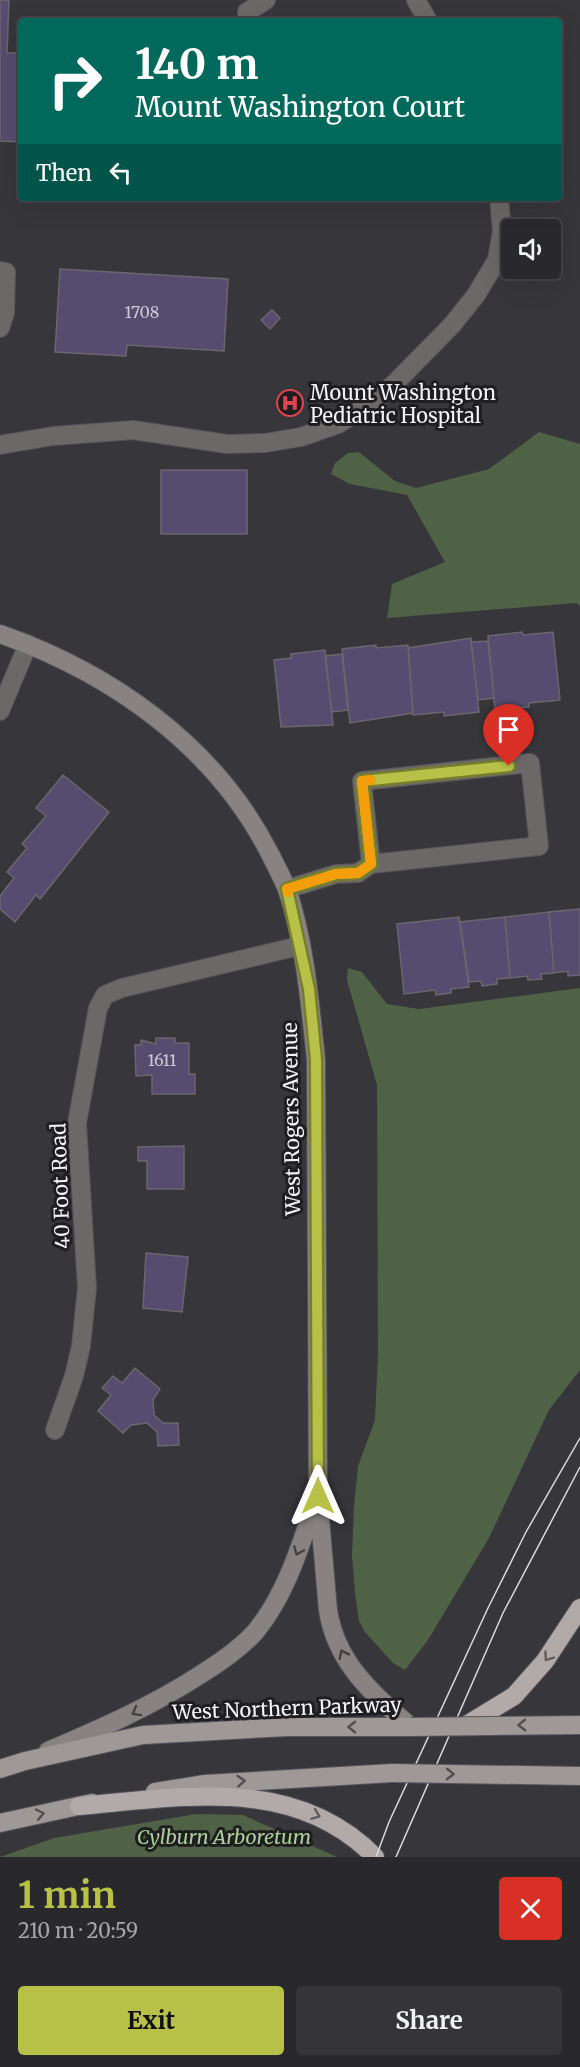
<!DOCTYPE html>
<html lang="en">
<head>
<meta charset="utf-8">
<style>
  :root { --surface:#29282c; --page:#353438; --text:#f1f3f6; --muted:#a5a6a9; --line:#454448; --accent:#b7c148 }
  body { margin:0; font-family:Merriweather,serif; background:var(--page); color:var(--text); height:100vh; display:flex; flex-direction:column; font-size:22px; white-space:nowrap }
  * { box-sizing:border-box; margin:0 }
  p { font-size:20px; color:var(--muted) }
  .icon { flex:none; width:33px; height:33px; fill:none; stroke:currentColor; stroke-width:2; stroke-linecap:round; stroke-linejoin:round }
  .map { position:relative; height:1857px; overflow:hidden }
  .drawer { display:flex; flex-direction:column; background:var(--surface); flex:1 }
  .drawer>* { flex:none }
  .banner { position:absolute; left:18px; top:18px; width:544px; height:183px; border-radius:6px; box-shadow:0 6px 24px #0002,0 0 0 2px var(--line); background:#00695c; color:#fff; overflow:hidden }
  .controls { position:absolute; left:501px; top:219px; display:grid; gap:12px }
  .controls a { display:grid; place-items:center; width:60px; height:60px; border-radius:6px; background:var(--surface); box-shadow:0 6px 24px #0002,0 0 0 2px var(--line); font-size:30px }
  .pin { position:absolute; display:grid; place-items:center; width:51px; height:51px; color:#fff; margin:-62px -26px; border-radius:50% 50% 50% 0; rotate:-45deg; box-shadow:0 0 6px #0007 }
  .pin .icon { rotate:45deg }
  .me { position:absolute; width:66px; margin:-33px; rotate:0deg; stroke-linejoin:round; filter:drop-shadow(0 0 4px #0008) }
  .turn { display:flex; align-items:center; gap:21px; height:126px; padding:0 18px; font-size:27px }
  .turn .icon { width:78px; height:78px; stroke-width:2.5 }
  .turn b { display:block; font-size:42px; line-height:51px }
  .then { display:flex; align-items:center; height:57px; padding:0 18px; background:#0003; gap:12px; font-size:22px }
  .round { display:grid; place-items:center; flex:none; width:63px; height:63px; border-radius:6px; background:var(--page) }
  .overview { display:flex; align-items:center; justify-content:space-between; height:102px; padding:0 18px }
  h1 { font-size:36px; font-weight:700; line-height:45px; color:var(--accent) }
  .button { display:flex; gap:12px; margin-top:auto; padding:12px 18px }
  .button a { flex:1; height:69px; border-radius:6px; background:var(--accent); color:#111; font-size:24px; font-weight:700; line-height:69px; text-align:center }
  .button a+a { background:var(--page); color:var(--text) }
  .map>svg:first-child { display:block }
</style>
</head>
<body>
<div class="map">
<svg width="580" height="1857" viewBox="0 0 580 1857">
  <rect width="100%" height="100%" fill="#37363b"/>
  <path fill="#4f6245" d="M539 432 580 444V606L576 603 387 618 392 584 445 562 407 495 350 484 331 474 335 463 348 453 359 452 395 481 416 488 489 469Z
    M348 968 362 972 387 1004 419 1009 580 988V1370L549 1410 489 1538 428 1640 405 1670 393 1663 365 1632 359 1621 355 1593 352 1557 354 1506 358 1466 375 1420 378 1354 377 1085 347 980Z
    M196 1814 243 1815 337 1857H0L54 1838Z"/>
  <path fill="#564c6f" stroke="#69676d" stroke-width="1.5" d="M0 0H9L7 53H21V142L0 141Z
    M60 269 228 279 224 351 127 345 126 356 55 352Z
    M272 310 280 318 270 329 261 320Z
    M161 470H247V534H161Z
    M522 632 523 635 553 632 560 700 529 703V707L495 710 488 636Z
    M471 638 479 712 444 716V712L413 715 408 648Z
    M488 641 494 698 478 700 471 642Z
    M376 645V648L408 645 413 713 350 723 342 649Z
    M325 650 333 725 281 727 274 660 291 658V654Z
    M342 654 348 710 332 712 325 656Z
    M63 775 109 812 40 899 36 895 15 922 0 909V896L14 878 7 872 27 848 22 844 46 816 36 808Z
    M580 909V975L568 976V971L554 973 549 912Z
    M549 912 554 973 541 974 542 979 528 980 527 976 510 978 505 917Z
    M459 917 469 987 451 989V993L436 995 435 990 404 994 397 924Z
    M505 917 510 978 497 979V984L482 986 481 981 469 982 460 922Z
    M156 1038H175V1043H189V1074H195V1094H152V1075L136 1076 135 1045H141V1040L156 1044Z
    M184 1146V1189H147V1161H138V1147Z
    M146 1253 188 1257 182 1312 143 1308Z
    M135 1368 160 1389 153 1400 154 1415 163 1423H178L179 1445 158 1446 157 1432 147 1423 131 1425 123 1433 98 1411 111 1395 102 1388 113 1376 122 1383Z"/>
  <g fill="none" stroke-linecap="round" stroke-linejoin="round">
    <defs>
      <path id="lane" d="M416 0 428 21
        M248 21 247 12 266 0
        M0 271 6 272 5 313 0 328
        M0 445 53 436 133 430 227 444 265 443 301 437 338 424 374 402 394 384 452 325 476 295 497 260 502 231 499 198
        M55 1430 74 1376 81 1346 87 1288 77 1123 98 1008 105 995 122 988 299 946"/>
      <path id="street" d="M0 711 28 644
        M287 889 336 874 358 873 371 864 539 846 530 763 362 781 371 864"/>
      <path id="secondary" d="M0 634C111 673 214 745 269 852 275 864 282 877 287 889 305 943 310 1003 316 1060L318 1496 328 1610C336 1663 372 1693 411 1727
        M48 1751C102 1728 154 1705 203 1673 222 1661 241 1648 256 1631 286 1594 300 1547 315 1503"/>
      <path id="primary" d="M0 1769 25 1761 143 1735 287 1727H411
        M155 1792 205 1784 392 1773
        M0 1823 92 1803"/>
      <path id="highway" d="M465 1726 514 1696 545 1661 580 1608
        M79 1806C183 1797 295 1775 375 1857"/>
    </defs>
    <use href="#lane" stroke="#555459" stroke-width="20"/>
    <use href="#street" stroke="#555459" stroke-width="20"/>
    <use href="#secondary" stroke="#555459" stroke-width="20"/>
    <use href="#primary" stroke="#555459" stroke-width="20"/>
    <use href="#highway" stroke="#555459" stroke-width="20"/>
    <use href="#lane" stroke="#6b6868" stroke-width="18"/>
    <use href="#street" stroke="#6b6868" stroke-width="18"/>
    <use href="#secondary" stroke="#888382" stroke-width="18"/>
    <use href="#primary" stroke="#9e9897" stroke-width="18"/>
    <use href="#highway" stroke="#b2aaa9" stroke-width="18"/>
    <path stroke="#d9d8dc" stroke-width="1.5" d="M376 1857 389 1822 488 1608 526 1532 580 1438
      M396 1857 503 1613 580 1467"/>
    <defs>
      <path id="primary-bridge" d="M411 1727 580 1725
        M392 1773 580 1776"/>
    </defs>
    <use href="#primary-bridge" stroke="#555459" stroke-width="20" stroke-linecap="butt"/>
    <use href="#primary-bridge" stroke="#9e9897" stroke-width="18"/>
  </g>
  <defs><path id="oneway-chevron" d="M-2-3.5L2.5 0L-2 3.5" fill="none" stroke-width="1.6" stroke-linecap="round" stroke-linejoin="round" transform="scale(1.5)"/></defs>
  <g stroke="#434142">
    <use href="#oneway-chevron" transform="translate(298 1551) rotate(112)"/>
    <use href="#oneway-chevron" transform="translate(343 1654) rotate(-116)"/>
    <use href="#oneway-chevron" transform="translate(136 1712) rotate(151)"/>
  </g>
  <g stroke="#615d5e">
    <use href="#oneway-chevron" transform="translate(548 1657) rotate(125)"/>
    <use href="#oneway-chevron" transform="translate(316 1815) rotate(20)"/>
  </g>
  <g stroke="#514f50">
    <use href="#oneway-chevron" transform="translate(522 1725) rotate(179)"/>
    <use href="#oneway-chevron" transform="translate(352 1727) rotate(180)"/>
    <use href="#oneway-chevron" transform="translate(450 1774) rotate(1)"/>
    <use href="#oneway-chevron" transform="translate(241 1781) rotate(-4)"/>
    <use href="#oneway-chevron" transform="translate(40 1814) rotate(-12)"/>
  </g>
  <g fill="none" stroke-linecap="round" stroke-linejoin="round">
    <defs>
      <path id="route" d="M318 1496 316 1060 309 989 287 889 336 874 358 873 371 864 362 781 509 766"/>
    </defs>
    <use href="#route" stroke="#777d2f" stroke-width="15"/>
    <use href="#route" stroke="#b7c148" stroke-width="10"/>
    <path stroke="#f59e0b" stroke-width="10" d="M288 892 287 889 336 874 358 873 371 864 362 781 371 780"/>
  </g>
  <defs>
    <symbol id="hospital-ring" viewBox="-11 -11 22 22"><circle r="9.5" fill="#1e1e20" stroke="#e0444e" stroke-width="1.5"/><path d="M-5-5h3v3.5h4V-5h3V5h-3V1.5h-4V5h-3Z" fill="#e0444e"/></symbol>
  </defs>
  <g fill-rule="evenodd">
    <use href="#hospital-ring" x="275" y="388" width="30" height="30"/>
  </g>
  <g text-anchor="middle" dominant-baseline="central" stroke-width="6" stroke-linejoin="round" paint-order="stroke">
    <g font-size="16" fill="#ccc8d4">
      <text x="142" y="312">1708</text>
      <text x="162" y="1060">1611</text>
    </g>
    <g font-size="20" fill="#f3f2f6" stroke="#1e1e20" text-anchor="start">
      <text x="310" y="392">Mount Washington<tspan x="310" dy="23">Pediatric Hospital</tspan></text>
    </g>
    <g font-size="20" fill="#f3f2f6" stroke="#1e1e20">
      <text transform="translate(291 1119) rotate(-91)">West Rogers Avenue</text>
      <text transform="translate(60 1186) rotate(-92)">40 Foot Road</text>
      <text transform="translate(287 1708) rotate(-2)">West Northern Parkway</text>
    </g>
    <g font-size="20" font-style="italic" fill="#aacf97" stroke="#1e1e20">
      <text x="224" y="1836">Cylburn Arboretum</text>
    </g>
  </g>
</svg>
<div class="controls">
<a><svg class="icon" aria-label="sound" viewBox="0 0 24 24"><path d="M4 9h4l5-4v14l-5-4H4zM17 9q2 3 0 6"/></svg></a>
</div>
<div class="pin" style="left:509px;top:766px;background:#d93025"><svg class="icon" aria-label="arrive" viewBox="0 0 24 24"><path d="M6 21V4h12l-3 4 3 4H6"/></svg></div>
<svg class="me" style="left:318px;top:1496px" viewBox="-20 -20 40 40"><path d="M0-17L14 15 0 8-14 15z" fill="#b7c148" stroke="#fff" stroke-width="4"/></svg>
<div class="banner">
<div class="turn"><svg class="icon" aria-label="right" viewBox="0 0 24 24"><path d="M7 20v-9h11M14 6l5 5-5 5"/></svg><div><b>140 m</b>Mount Washington Court</div></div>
<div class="then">Then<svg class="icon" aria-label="left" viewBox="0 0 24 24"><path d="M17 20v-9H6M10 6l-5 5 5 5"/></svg></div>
</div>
</div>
<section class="drawer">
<div class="overview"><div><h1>1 min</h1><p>210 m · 20:59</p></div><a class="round" style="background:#d93025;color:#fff"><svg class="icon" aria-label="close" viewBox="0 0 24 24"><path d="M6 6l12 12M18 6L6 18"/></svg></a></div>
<div class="button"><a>Exit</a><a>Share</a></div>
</section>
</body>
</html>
